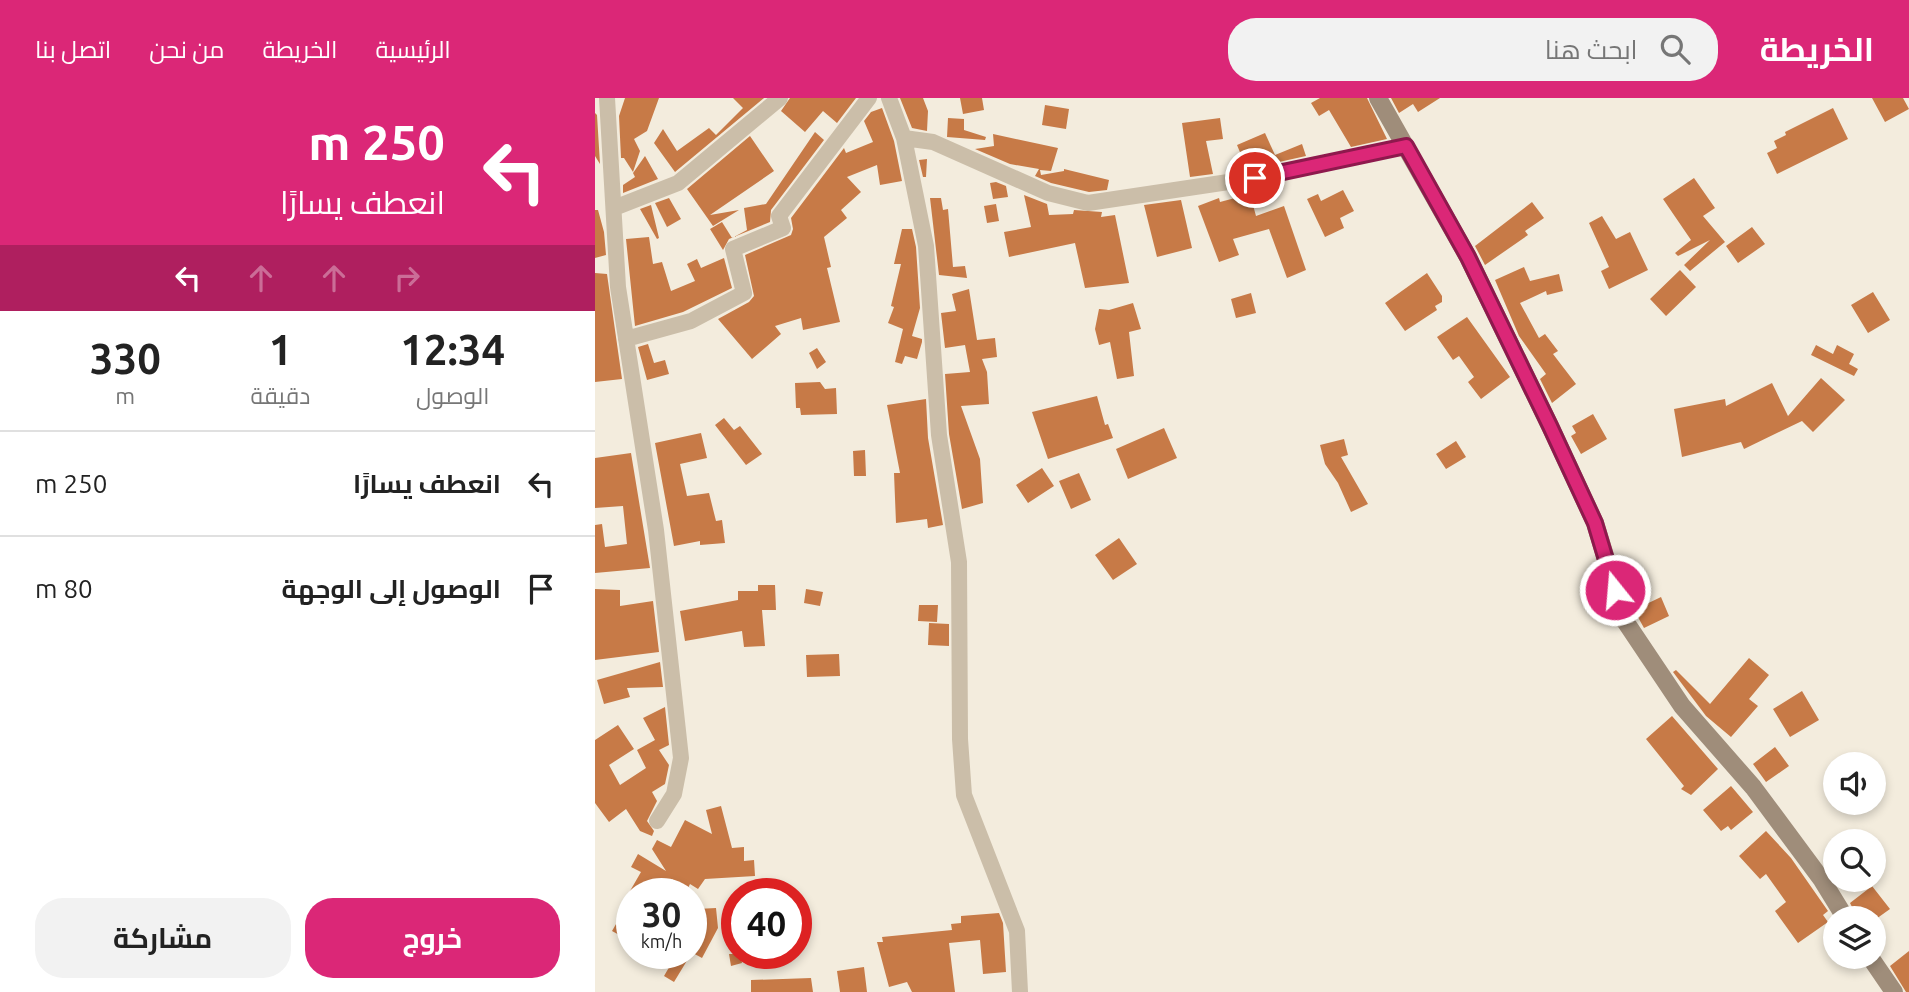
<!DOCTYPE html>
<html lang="ar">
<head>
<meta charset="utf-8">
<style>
  :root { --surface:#fff; --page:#f2f2f2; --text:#222; --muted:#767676; --line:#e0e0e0; --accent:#db2777 }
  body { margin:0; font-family:Ubuntu,Cairo,sans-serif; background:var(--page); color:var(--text); direction:rtl; height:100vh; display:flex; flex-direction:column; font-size:26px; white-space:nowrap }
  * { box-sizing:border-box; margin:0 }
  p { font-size:23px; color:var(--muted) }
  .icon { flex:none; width:38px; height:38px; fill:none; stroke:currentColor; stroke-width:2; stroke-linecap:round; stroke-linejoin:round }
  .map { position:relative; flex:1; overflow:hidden; direction:ltr }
  .details { display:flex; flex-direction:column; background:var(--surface); width:595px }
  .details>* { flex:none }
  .hud { background:#db2777; color:#fff; overflow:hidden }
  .buttons { position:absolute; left:1228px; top:654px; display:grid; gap:14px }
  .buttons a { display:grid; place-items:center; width:63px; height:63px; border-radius:50%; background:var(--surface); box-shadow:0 4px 10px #0003; font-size:35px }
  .speed { position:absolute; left:21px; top:780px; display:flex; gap:14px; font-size:35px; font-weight:700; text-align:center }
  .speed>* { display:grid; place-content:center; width:91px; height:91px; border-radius:50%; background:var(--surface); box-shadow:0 4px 10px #0003; line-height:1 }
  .speed small { font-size:18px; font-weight:400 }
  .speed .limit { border:10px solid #d22; background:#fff; color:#111 }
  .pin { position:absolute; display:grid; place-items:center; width:60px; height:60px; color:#fff; margin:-30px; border:4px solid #fff; border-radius:50%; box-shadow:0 2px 7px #0007 }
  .me { position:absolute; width:77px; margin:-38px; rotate:343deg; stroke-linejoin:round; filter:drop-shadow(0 0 5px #0008) }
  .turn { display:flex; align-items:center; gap:24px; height:147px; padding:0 35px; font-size:32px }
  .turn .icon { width:91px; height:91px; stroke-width:2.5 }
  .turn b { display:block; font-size:49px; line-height:60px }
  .lanes { display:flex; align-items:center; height:66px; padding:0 35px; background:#0003; justify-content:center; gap:35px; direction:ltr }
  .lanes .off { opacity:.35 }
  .eta { display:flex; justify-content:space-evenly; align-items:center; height:119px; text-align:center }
  .eta b { font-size:42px; font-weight:700; line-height:49px }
  .action { display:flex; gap:14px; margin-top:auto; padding:14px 35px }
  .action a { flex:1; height:80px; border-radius:28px; background:var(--accent); color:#fff; font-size:28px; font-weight:700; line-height:80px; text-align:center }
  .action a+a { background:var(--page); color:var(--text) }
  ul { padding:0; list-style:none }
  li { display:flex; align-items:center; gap:21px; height:105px; padding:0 35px; border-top:2px solid var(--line) }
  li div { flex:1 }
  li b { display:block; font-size:26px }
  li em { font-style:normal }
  header { display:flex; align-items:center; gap:42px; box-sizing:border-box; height:98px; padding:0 35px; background:var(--accent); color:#fff }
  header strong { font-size:33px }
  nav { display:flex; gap:38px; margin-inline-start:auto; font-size:24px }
  .search { width:490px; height:63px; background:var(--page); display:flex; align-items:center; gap:18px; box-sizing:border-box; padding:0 24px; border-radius:28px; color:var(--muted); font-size:26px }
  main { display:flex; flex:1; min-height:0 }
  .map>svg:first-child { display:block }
</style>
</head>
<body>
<header>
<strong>الخريطة</strong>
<div class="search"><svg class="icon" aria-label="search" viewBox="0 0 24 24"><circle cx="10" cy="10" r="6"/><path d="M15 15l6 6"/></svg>ابحث هنا</div>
<nav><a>الرئيسية</a><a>الخريطة</a><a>من نحن</a><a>اتصل بنا</a></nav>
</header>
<main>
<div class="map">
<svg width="1314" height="894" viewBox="0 0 1314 894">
  <rect width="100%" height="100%" fill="#f3ecdd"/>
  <path fill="#c77a47" d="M30 0H64L52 33 39 41 45 53 38 74 29 60H26L24 18Z
    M138 0H169L80 74 59 45 68 31 82 53 114 30 121 37 148 10Z
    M195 0H261L242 25 228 13 210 34 186 13Z
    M305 0H328L333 13 332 33 317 30Z
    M365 0H387L389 12 368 16Z
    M725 0H772L792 41 756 49 734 12 724 18 716 5Z
    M796 0H845L823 14 818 6 804 15Z
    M1277 0H1308L1314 11 1290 24Z
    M450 7 474 11 471 31 447 27Z
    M287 10 299 43 307 83 285 87 282 67 252 79 266 94 246 112 252 120 229 139 236 169 232 170 245 224 208 232 206 220 180 228 186 236 157 261 123 221 154 204 159 198 150 157 196 137 198 131 196 120 249 50 251 55 278 44 269 23 276 14Z
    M1238 10 1253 41 1182 76 1172 55 1182 50 1179 43 1191 37 1190 34Z
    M0 15 2 17 5 66 0 58Z
    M353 20 369 21V32L391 39 390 42 352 39Z
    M625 20 628 41 611 43 618 76 595 79 587 25Z
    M220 34 229 42 176 112 175 124 134 141 128 152 115 131 127 124 137 140 152 132 149 110 171 106Z
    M670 35 680 57 707 46 711 58 652 71 642 47Z
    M398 36 463 50 456 73 445 72 446 77 469 73V71L514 82 512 92 494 94 456 85 440 78 444 71 415 66 380 51 399 48Z
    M155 38 179 73 115 117 144 112 118 128 92 91Z
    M50 58 63 81 28 95V87L40 79 38 75Z
    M332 61 331 79H328L324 62Z
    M1099 80 1120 110 1108 118 1130 144 1095 173 1089 167 1115 142 1083 158 1080 155 1096 142 1068 101Z
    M401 84 411 88 413 99 398 101 395 85Z
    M748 92 759 113 745 120 749 130 730 139 712 101 723 96 726 103Z
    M655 96 661 118 689 108 711 172 692 180 674 131 638 141 644 157 624 164 603 108 624 100 625 104Z
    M429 97 452 106 454 117 478 116 479 112 507 114 506 119 520 117 534 185 490 190 480 145 414 159 409 134 436 129Z
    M74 100 86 121 72 129 60 105Z
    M335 100H346L348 112 353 111 358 169 370 168 372 180 344 177Z
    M586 102 597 150 562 159 549 107Z
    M937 104 949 120 930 133 933 137 890 167 880 148Z
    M401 106 404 123 392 125 389 108Z
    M56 107 64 140 62 141 45 111Z
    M0 112H3L9 134 11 157 0 160Z
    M1007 118 1021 141 1035 134 1053 172 1014 191 1006 173 1014 169 994 125Z
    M1157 129 1170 146 1143 165 1131 148Z
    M307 131H317L321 149 325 210 317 238 327 241V244L322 261 310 258 307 266 300 264 308 231 293 225 299 209 296 208 306 166H299Z
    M54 139 58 166 67 164 76 193 100 183 92 166 102 161 106 170 129 160 137 190 88 214 40 228 31 141Z
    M929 169 935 183 964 176 968 193 952 197 951 193 925 205 944 240 950 236 963 253 958 256 981 286 957 305 945 281 951 276 924 238 900 182Z
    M1085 172 1101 189 1071 218 1055 201Z
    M0 175 12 176 27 281 0 284Z
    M832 175 847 198V204L840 208 842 212 810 233 790 205Z
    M374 191 382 242 400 240 402 259 387 261 392 274 394 306 366 308 385 361 388 405 367 411 354 336 350 276 375 274 370 247 350 250 346 215 361 213 357 196Z
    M1278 194 1295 222 1273 235 1256 207Z
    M656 195 661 215 641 220 636 201Z
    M538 205 546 231 534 234 539 278 522 281 515 244 504 247 500 231 504 211 514 212Z
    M872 219 915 279 886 301 873 284 879 279 864 258 858 262 842 239Z
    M53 246 59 265 70 262 74 276 52 282 43 249Z
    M1221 247 1238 256 1242 247 1259 256 1254 266 1263 271 1259 278 1216 257Z
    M222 250 231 264 222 271 214 255Z
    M1226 280 1250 302 1218 334 1207 323 1149 351 1146 344 1087 359 1079 311 1130 301 1131 308 1177 285 1193 318Z
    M225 284 230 291 241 290 242 316 206 317 205 310H201L200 285Z
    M502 298 510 327 513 326 518 340 453 361 437 314Z
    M331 301 333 340 348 427 333 430 332 421 301 425 299 375H305L292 307Z
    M998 316 1012 341 986 356 976 338 981 335 977 328Z
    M129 320 139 332 145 328 167 356 151 367 120 327Z
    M569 330 582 360 533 381 521 351Z
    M106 335 112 360 85 366 92 398 114 395 121 423 127 422 130 445 105 447V443L79 448 60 345Z
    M749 341 753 357 746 359 773 406 756 414 743 385 730 366 725 347Z
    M861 343 871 359 851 371 841 356Z
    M270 352 271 378H259L258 353Z
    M36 355 55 470 0 475V427L7 426 10 449 32 446 28 408 0 410V360Z
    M447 370 459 388 433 405 421 387Z
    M484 375 496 402 476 411 464 383Z
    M524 440 542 466 518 482 500 457Z
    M163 487H180L181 512H167L170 548 149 549 147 533 90 543 85 513 143 502V493H163Z
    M0 491 25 492V508L58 503 64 554 0 562Z
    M211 491 228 494 225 508 209 505Z
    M1066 499 1074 518 1049 530 1039 512Z
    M324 507H343L342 524 323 523Z
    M334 525 354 526V548L333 547Z
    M244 556 245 578 212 579 211 557Z
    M1154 560 1174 577 1154 601 1163 608 1136 639 1111 618 1078 574 1081 572 1115 606Z
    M65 564 68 589 32 590 35 599 9 606 2 582Z
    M1207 593 1224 622 1195 639 1178 611Z
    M70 609 74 647 64 652 74 667 70 686 57 694 62 703 52 723 59 733 57 738 45 733 31 711 14 724 0 705V642L23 627 39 651 14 667 25 687 51 670 42 652 60 642 48 620Z
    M1077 618 1123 671 1096 697 1086 691 1089 688 1051 641Z
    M1180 649 1194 668 1171 684 1158 666Z
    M1136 688 1158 714 1136 732 1133 728 1126 733 1108 712Z
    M126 708 137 750 149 749V763L159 762 160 778 110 781 103 791 95 786 92 792 77 781 73 787 64 782 56 796H37V844L17 833 28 814 24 812 46 774 36 769 43 756 71 773 57 751 62 742 76 749 90 722 117 736 111 712Z
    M1171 733 1196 760 1233 813 1228 817 1233 824 1203 845 1180 813 1191 804 1171 776 1165 781 1144 758Z
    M1277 788 1295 811 1281 821H1263L1255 805Z
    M121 810 123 830 107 860 96 854V838L103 825 102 811Z
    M404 815 408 825 411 874 388 876 385 842 354 845 360 894H317L312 884 294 889 282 844H288L287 839 357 832 356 826 366 825V818Z
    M1314 853V894H1311L1295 868Z
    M58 856H96L79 884 69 878 76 866Z
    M134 856H145L147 865 136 868Z
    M269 869 272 894H245L242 873Z
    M216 880 218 894H156V882Z"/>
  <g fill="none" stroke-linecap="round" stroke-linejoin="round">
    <path stroke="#cbbea9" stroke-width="16" d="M12 0 23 189 61 432 86 660 79 696 62 723
      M294 0 309 40 331 148 344 337 364 464 365 641 369 697 422 833 425 894
      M309 40 338 44 453 95 493 105 660 80 811 48
      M19 110 83 85 185 0
      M31 241 96 223 149 195 138 151 188 130 184 118 274 0"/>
    <path stroke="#9f8d7a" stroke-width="18" d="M783 0 873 159 955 328 1000 425 1030 523 1087 608 1158 689 1227 782 1251 821
      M1275 859 1299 894"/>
  </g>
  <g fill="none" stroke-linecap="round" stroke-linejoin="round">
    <defs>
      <path id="route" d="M660 80 811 48 873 159 955 328 1000 425 1020 492"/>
    </defs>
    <use href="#route" stroke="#8e194d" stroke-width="18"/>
    <use href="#route" stroke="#db2777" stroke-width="12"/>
  </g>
</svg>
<div class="buttons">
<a><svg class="icon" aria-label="sound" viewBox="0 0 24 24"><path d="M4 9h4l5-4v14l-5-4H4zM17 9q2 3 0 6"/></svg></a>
<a><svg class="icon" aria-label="search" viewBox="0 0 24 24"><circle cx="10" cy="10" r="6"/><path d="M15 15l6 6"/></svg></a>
<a><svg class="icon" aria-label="layers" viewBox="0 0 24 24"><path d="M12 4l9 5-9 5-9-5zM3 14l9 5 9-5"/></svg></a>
</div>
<div class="speed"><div>30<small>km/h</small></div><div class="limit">40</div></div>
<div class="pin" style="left:660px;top:80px;background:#d93025"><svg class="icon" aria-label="arrive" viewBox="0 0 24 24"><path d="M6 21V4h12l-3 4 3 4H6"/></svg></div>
<svg class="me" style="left:1020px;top:492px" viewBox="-20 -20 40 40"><circle r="17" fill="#db2777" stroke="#fff" stroke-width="3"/><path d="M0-11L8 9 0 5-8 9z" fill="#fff"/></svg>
</div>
<section class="details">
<div class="hud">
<div class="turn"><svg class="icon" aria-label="left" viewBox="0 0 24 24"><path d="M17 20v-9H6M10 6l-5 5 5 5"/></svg><div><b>250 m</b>انعطف يسارًا</div></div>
<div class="lanes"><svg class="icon" aria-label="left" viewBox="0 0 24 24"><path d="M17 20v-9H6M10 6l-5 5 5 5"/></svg><svg class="icon off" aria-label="ahead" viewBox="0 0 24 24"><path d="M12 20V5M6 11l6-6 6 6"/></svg><svg class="icon off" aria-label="ahead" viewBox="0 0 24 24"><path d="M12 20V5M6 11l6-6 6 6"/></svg><svg class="icon off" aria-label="right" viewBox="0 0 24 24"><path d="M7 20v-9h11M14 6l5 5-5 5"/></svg></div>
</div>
<div class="eta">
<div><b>12:34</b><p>الوصول</p></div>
<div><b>1</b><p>دقيقة</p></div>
<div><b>330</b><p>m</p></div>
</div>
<ul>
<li><svg class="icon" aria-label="left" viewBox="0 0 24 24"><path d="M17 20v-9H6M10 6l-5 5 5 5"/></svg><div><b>انعطف يسارًا</b></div><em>250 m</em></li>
<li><svg class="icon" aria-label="arrive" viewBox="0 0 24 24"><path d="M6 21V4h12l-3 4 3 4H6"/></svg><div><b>الوصول إلى الوجهة</b></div><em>80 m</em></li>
</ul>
<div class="action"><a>خروج</a><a>مشاركة</a></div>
</section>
</main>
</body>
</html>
